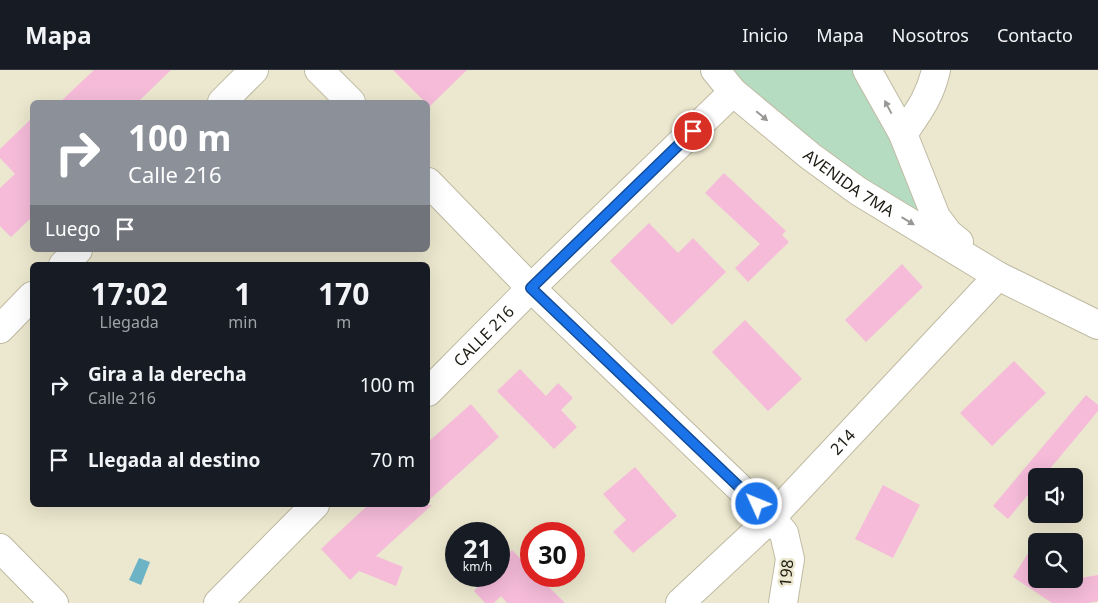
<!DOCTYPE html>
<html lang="es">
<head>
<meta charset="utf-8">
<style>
  :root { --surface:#171b24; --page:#20242c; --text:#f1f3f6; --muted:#9ea1a6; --line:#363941 }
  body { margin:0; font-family:"Noto Sans",sans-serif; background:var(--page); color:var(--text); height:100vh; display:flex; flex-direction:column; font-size:19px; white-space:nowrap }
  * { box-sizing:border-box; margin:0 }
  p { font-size:16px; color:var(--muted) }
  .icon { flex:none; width:28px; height:28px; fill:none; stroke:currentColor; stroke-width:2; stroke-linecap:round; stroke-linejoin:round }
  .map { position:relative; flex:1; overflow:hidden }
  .details { position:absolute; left:30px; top:192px; width:400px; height:245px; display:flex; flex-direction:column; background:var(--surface); border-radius:8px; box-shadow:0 5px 20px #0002 }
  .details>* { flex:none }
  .guide { position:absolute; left:30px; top:30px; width:400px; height:152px; border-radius:8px; box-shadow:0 5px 20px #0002; background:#8c9099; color:#fff; overflow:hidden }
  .tools { position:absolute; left:1028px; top:398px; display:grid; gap:10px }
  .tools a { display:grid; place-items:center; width:55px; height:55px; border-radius:8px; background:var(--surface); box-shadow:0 5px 20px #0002; font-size:25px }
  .speed { position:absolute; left:445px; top:452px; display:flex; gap:10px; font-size:25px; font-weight:700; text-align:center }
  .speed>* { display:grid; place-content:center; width:65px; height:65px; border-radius:50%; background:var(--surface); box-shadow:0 5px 20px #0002; line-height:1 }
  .speed small { font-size:12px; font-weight:400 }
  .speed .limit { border:8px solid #d22; background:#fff; color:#111 }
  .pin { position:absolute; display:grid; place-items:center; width:42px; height:42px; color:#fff; margin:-21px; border:2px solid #fff; border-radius:50%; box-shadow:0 1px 5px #0007 }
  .me { position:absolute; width:55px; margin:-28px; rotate:314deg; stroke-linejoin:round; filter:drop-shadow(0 0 4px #0008) }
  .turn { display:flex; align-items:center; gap:18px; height:105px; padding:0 15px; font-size:22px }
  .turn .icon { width:65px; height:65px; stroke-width:2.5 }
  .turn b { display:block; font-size:35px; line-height:42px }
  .then { display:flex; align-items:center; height:48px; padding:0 15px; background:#0003; gap:10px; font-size:19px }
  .eta { display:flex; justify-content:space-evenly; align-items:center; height:85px; text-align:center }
  .eta b { font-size:30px; font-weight:700; line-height:35px }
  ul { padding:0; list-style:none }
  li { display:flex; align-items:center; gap:15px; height:75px; padding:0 15px }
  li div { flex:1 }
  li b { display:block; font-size:19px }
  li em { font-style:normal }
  header { display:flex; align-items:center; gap:30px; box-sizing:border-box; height:70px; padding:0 25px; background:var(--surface); border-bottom:1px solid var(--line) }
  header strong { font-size:24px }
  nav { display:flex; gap:28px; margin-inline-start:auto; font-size:18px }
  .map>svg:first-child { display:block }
</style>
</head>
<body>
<header>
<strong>Mapa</strong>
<nav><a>Inicio</a><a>Mapa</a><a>Nosotros</a><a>Contacto</a></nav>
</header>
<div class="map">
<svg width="1098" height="533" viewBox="0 0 1098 533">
  <rect width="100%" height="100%" fill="#ece8cf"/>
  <path fill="#b5dcc1" d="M730 0H855L884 51 925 145 837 95 790 59Z"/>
  <path fill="#6cb3c6" d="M139 488 150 492 141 515 129 510Z"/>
  <path fill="#f5bbd9" d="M94 0H171L138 32H60Z
    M393 0H467L429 37 428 32H425Z
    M32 48V147L11 167 0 156V118L15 104 0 88V79Z
    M724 103 786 161 782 165 789 172 748 212 735 198 760 174 705 123Z
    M649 153 678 183 693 168 726 202 672 255 610 191Z
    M902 194 923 217 866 272 845 250Z
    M745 250 802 309 768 341 712 282Z
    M1014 291 1046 323 992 376 960 343Z
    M520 299 546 326 558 313 573 328 561 340 577 357 554 379 497 321Z
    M1086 325 1098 335V341L1044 406H1036V415L1008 449 993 436Z
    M471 334 499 367 428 431V372Z
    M635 397 677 446 633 483 613 462 626 450 603 424Z
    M883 415 920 435 893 488 855 469Z
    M368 435H432L376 486 403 497 396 516 359 501 350 510 321 479Z
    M1036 471V509H1074L1098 505V531L1088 533H1052L1013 507Z
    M512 480 531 499V506H538L565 533H507L501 526 494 533H485L474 521 488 506H499V493Z"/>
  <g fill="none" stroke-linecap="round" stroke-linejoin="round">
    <defs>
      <g id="minor">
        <path d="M319 0 351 32"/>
        <path d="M222 32 254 0"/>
        <path d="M903 64C918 42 930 27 936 0"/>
        <path d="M428 112 531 218 771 448 784 463 790 489 783 533"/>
        <path d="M63 195 78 180"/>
        <path d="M0 259 32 226"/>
        <path id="s1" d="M428 322 531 218 733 22"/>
        <path d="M0 478 54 533"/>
        <path d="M218 533 315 435"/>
        <path id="s2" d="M680 533 771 448 998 206"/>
      </g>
      <g id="major">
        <path id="s3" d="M715 0 733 22 810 86 858 121 998 206 1098 255"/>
        <path d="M867 0 903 64 936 147 948 163 959 172"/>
      </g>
    </defs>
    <use href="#minor" stroke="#bfbaa2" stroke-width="30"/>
    <use href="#major" stroke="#bfbaa2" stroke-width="30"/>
    <use href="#minor" stroke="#fff" stroke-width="28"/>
    <use href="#major" stroke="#fff" stroke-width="28"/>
  </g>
  <defs><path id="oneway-solid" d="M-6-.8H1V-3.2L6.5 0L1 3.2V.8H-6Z" transform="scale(1.25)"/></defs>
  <g fill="#999894">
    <use href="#oneway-solid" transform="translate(888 37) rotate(-118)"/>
    <use href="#oneway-solid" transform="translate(762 46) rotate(40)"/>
    <use href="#oneway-solid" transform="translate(908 151) rotate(31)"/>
  </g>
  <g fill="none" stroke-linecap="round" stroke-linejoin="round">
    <defs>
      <path id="route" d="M693 61 531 218 757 434"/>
    </defs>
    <use href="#route" stroke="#114b97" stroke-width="12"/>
    <use href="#route" stroke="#1a73e8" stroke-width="9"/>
  </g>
  <g text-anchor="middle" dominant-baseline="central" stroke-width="5" stroke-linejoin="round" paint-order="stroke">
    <g font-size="16" fill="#1c1a11" stroke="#ece8cf">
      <text stroke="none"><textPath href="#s3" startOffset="176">AVENIDA 7MA</textPath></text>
      <text stroke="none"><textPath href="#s1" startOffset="79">CALLE 216</textPath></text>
      <text stroke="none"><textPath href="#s2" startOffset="229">214</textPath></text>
      <text transform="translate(786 503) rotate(-85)">198</text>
    </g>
  </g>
</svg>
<div class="tools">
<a><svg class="icon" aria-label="sound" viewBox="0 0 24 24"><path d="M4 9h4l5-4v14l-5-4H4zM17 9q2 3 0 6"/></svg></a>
<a><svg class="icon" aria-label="search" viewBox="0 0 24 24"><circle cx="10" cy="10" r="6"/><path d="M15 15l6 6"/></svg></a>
</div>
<div class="speed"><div>21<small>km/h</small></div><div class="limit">30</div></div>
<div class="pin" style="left:693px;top:61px;background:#d93025"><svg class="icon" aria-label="arrive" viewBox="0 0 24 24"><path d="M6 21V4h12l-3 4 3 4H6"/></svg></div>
<svg class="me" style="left:757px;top:434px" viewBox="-20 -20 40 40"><circle r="17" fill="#1a73e8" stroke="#fff" stroke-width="3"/><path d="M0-11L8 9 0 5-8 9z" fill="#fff"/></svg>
<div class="guide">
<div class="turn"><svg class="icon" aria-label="right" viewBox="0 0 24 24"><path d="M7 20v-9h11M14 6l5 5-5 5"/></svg><div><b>100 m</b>Calle 216</div></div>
<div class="then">Luego<svg class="icon" aria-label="arrive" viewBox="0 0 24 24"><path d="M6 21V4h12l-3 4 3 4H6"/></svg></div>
</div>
<section class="details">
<div class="eta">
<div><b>17:02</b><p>Llegada</p></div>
<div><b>1</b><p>min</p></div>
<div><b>170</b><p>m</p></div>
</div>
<ul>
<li><svg class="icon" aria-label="right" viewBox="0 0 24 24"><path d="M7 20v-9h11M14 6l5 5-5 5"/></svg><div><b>Gira a la derecha</b><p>Calle 216</p></div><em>100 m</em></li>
<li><svg class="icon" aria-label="arrive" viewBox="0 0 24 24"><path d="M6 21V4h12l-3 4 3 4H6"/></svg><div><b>Llegada al destino</b></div><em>70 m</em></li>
</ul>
</section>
</div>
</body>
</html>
